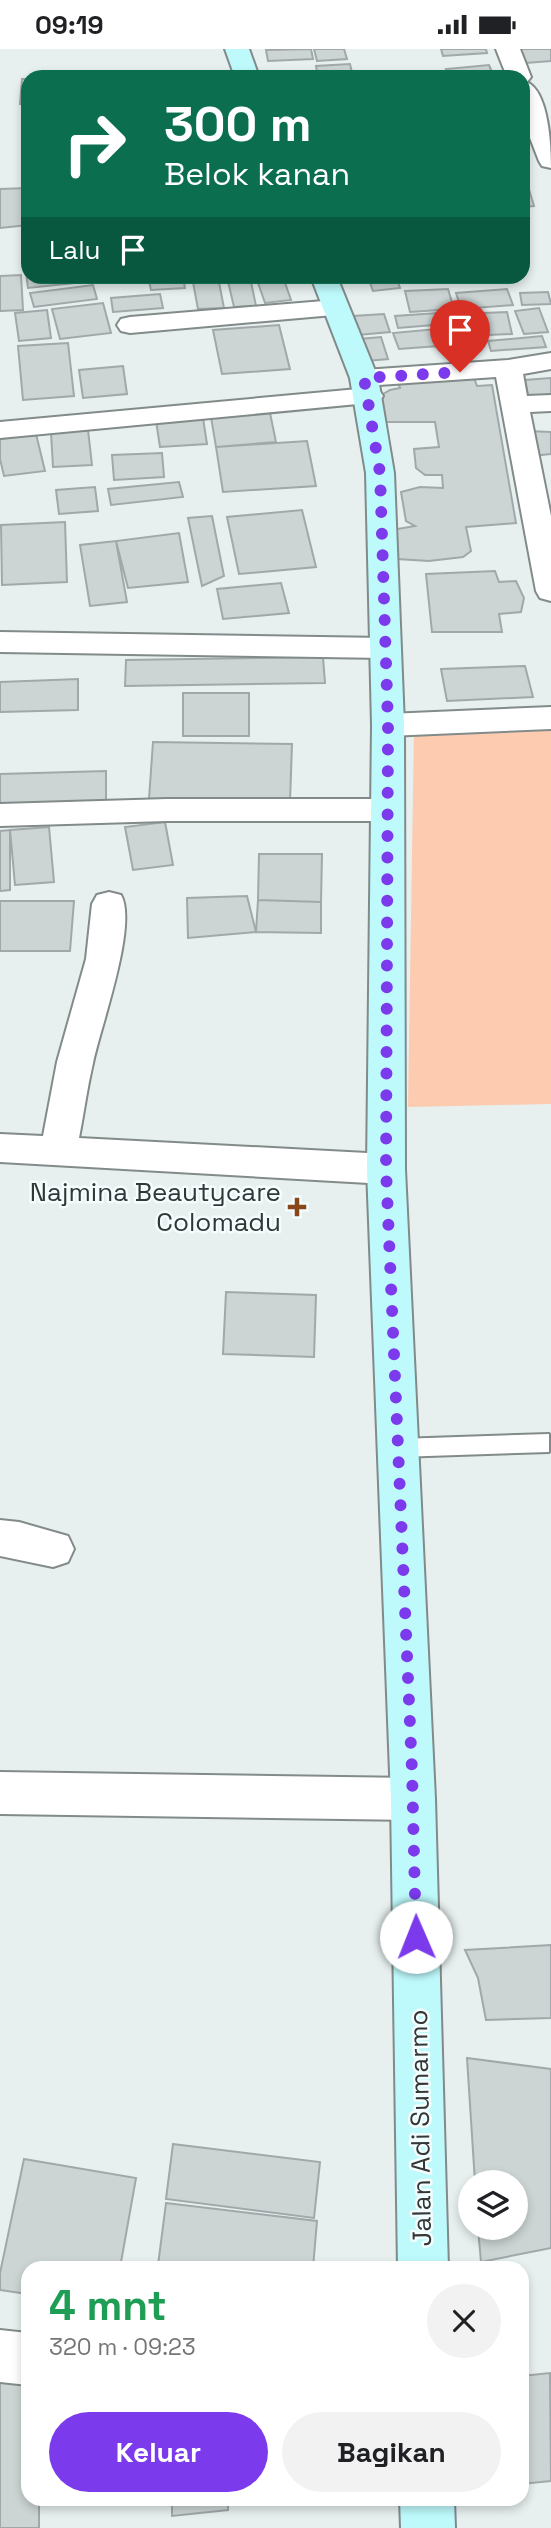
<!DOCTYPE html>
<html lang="id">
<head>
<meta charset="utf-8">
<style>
  :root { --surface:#fff; --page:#f2f2f2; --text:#202124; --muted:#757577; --accent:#7c3aed }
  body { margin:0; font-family:"Space Grotesk",sans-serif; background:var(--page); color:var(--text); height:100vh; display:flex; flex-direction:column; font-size:26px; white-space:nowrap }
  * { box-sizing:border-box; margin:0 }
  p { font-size:23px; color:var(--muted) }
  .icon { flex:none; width:38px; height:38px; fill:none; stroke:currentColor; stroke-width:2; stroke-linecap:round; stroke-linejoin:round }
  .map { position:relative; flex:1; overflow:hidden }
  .side { position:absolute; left:21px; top:2212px; width:508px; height:245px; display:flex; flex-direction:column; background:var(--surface); border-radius:21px; box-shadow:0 4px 10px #0003 }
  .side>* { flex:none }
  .top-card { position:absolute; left:21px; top:21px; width:509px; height:214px; border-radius:21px; box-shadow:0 4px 10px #0003; background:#0b6e4f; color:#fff; overflow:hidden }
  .tools { position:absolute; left:458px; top:2121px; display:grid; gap:14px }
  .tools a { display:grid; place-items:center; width:70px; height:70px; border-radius:50%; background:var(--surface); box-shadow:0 4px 10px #0003; font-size:35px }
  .pin { position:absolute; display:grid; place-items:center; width:60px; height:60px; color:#fff; margin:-72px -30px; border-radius:50% 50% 50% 0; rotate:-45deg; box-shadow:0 0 7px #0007 }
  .pin .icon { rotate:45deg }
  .me { position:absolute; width:77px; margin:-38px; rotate:359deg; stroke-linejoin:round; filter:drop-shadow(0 0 5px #0008) }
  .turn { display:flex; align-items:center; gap:24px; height:147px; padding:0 28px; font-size:32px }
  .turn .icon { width:91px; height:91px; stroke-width:2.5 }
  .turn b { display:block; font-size:49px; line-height:60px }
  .then { display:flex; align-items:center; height:66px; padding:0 28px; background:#0003; gap:14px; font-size:26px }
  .round { display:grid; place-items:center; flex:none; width:74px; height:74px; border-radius:37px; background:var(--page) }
  .summary { display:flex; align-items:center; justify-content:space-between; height:119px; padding:0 28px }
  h1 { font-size:42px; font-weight:700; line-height:52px; color:#1e9e55 }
  .button { display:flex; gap:14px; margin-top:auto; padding:14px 28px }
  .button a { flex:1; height:80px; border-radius:42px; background:var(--accent); color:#fff; font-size:28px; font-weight:700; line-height:80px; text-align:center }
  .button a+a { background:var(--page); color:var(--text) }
  .status { display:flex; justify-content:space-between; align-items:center; height:49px; padding:0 35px; background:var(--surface); direction:ltr }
  .status svg { height:19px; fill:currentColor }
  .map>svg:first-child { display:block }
</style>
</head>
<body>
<div class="status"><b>09:19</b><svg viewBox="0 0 49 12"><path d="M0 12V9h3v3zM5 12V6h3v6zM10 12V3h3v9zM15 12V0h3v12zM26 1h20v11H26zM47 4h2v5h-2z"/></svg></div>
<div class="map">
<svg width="551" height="2479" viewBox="0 0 551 2479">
  <rect width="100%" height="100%" fill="#e7efef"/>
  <path fill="#fccbb0" d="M551 680V1055L408 1058 414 681Z"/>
  <path fill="#ccd4d4" stroke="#a1a8a9" stroke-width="2" d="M311 0 313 10 268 12 266 1Z
    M314 0H344L347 10 317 12Z
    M441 0H486L487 4 443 7Z
    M520 0H551V12L526 14Z
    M350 15 353 28H318L316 17Z
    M489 16 494 28H450L446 20Z
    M290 22 292 28H264L263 24Z
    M22 30H28V55H20Z
    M523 137H528L534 157 523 158Z
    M28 139V176L0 179V140Z
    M26 223H28V228H74L76 234 28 239Z
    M21 226 23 261 0 262V227Z
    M148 228H183L185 239 151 241Z
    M192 228H218L224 259 198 260Z
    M227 228H250L256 257 234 258Z
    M256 228H283L291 251 265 254Z
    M368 228H396L400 239 373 242Z
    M93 236 97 250 34 258 30 244Z
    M448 240 454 260 410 263 405 242Z
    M507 240 513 256 461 260 456 244Z
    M548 243 551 255 522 256 520 244Z
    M160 245 163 259 113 263 111 249Z
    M103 254 111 284 60 290 52 260Z
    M539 259 548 283 524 285 515 262Z
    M47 261 51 289 19 292 15 264Z
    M467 262 470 273 398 279 395 267Z
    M507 263 512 285 488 286 484 264Z
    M384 265 390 283 358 286 353 267Z
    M279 276 290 320 222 325 213 281Z
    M473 277 481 301 460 303 452 279Z
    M447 279 452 296 399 300 393 284Z
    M542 287 546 298 491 302 488 292Z
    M381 288 388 310 367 312 360 290Z
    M68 294 74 347 23 351 18 297Z
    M123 317 127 345 83 349 79 321Z
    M473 326 477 337 492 336 516 474 466 478 471 502 463 508 429 512 397 510V480L415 477 406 472 401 443 420 438 443 439 442 426H425L416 419 414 400 439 398 435 373H379L378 348 390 341 400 339 397 330Z
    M551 329V349L529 351 525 331Z
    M270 364 276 393 216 398 211 368Z
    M203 369 207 395 160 398 156 372Z
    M88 381 92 416 53 418 51 384Z
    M528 382 551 383V405L533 407Z
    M36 385 45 422 4 427 0 410V390Z
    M307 392 316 437 223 443 216 398Z
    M162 404 164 428 114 431 112 406Z
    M179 433 183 448 111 456 108 440Z
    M95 438 98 462 59 465 56 441Z
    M302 461 316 518 239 525 227 468Z
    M212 467 224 527 202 537 188 469Z
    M65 473 67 533 2 536 1 476Z
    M179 484 188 533 128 539 116 492Z
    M116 492 127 553 90 557 80 496Z
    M495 522 499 533 516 532 524 549 521 563 499 565 502 583H432L426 525Z
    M281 534 289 564 223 570 217 540Z
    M323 608 325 634 125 637 126 611Z
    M525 617 533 648 447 652 441 620Z
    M78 630V661L0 663V633Z
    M183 644H249V687H183Z
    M153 693 292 695 290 753 149 750Z
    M106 722V752L0 755V725Z
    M165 773 173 816 133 821 125 778Z
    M49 778 54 833 15 836 10 781Z
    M10 781V841L0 842V782Z
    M259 805H322L321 853 258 851Z
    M247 847 256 883 188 889 187 849Z
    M258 851 321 853V884L256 883Z
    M0 852H74L70 902H0Z
    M226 1243 316 1246 314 1308 223 1305Z
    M551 1896V1969L486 1971 478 1929 465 1901Z
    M467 2009 551 2020V2199L481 2213 478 2179H516V2133H475Z
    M173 2095 320 2113 314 2169 166 2150Z
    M24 2110 136 2129 120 2219H28V2245L0 2241V2224Z
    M166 2154 317 2172 313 2219H184L158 2216Z
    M550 2324 551 2432 522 2435V2327Z
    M0 2330 28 2332V2450H39V2479H0Z
    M172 2450H228V2461L172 2467Z"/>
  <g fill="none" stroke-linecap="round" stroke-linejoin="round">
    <defs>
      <path id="lane" d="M549 1385V1403L398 1408 391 1405 388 1399 391 1393 398 1390Z"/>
      <path id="street" d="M496 0H520L531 28 527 33C549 43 551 98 551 119L542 117 539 112 523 71V28H507Z
        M336 251 345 253 349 259 345 265 130 284 121 282 117 276 121 270 130 268Z
        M551 304V320L523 325 527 347 551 346V362L530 363 551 467V552L540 549 536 542 496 328 364 337 354 335 350 329 354 323 364 321 508 311Z
        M369 339 379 341 383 347 379 353 0 389V373Z
        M0 583 385 589 396 592 400 599 396 606 385 609 0 603Z
        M551 658V680L388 687 377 684 372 676 377 668 388 665Z
        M167 750H387L399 753 403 761 399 769 387 772H167L0 777V755Z
        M109 843 121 846C138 876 100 979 93 1014 87 1039 84 1064 79 1089L386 1105 399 1110 405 1120 399 1130 386 1135 0 1113V1085L43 1087 57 1013 86 910 92 855 97 846Z
        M0 1471 19 1473 68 1487 74 1500 68 1513 53 1518 0 1507Z
        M0 1723 413 1729 429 1735 435 1750 429 1765 413 1771 0 1765Z
        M0 2281 28 2284V2336L0 2333Z"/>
      <path id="secondary" d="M225 0H249L259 28H235Z
        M311 228H337L378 329 394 424 404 676 405 1120 435 1750 448 2219H398L391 1750 367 1120 372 676 366 424 350 329Z
        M400 2450H454L455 2479H401Z"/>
    </defs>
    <use href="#lane" stroke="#828a8a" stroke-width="4"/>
    <use href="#street" stroke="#828a8a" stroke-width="4"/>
    <use href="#secondary" stroke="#828a8a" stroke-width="4"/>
    <use href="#lane" fill="#fff" fill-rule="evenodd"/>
    <use href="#street" fill="#fff" fill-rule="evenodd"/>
    <use href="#secondary" fill="#befafc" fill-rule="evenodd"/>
  </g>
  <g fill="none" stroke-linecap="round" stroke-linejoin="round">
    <path stroke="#7c3aed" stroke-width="12" stroke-dasharray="0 21.6" d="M416 1888 412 1722 386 1120 388 676 380 424 364 329 460 323"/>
  </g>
  <path fill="#894618" stroke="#f4fdfd" stroke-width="2.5" d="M293.5 1147.5h7v7h7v7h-7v7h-7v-7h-7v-7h7z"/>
  <g text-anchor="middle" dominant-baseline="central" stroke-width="5" stroke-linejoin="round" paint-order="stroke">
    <g font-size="26" fill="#333636" stroke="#f4fdfd" text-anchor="end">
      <text x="281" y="1143">Najmina Beautycare<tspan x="281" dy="30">Colomadu</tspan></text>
    </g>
    <g font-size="26" fill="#333636" stroke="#f4fdfd">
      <text transform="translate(420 2079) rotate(-91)">Jalan Adi Sumarmo</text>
    </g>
  </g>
</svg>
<div class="tools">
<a><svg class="icon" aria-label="layers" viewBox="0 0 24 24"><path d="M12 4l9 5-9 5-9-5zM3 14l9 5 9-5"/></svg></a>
</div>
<div class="pin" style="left:460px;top:323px;background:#d93025"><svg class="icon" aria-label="arrive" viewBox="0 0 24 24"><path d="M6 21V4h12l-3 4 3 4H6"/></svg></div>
<svg class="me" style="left:416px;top:1888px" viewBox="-20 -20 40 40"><circle r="19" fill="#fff"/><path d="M0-13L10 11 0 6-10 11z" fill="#7c3aed"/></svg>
<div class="top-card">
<div class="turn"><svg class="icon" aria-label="right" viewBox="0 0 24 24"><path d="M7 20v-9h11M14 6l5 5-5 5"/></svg><div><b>300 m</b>Belok kanan</div></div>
<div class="then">Lalu<svg class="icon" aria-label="arrive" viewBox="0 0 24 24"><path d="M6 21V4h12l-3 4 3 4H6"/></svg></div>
</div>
<section class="side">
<div class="summary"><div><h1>4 mnt</h1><p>320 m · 09:23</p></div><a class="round"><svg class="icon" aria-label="close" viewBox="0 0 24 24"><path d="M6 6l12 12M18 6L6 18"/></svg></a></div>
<div class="button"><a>Keluar</a><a>Bagikan</a></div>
</section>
</div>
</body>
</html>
